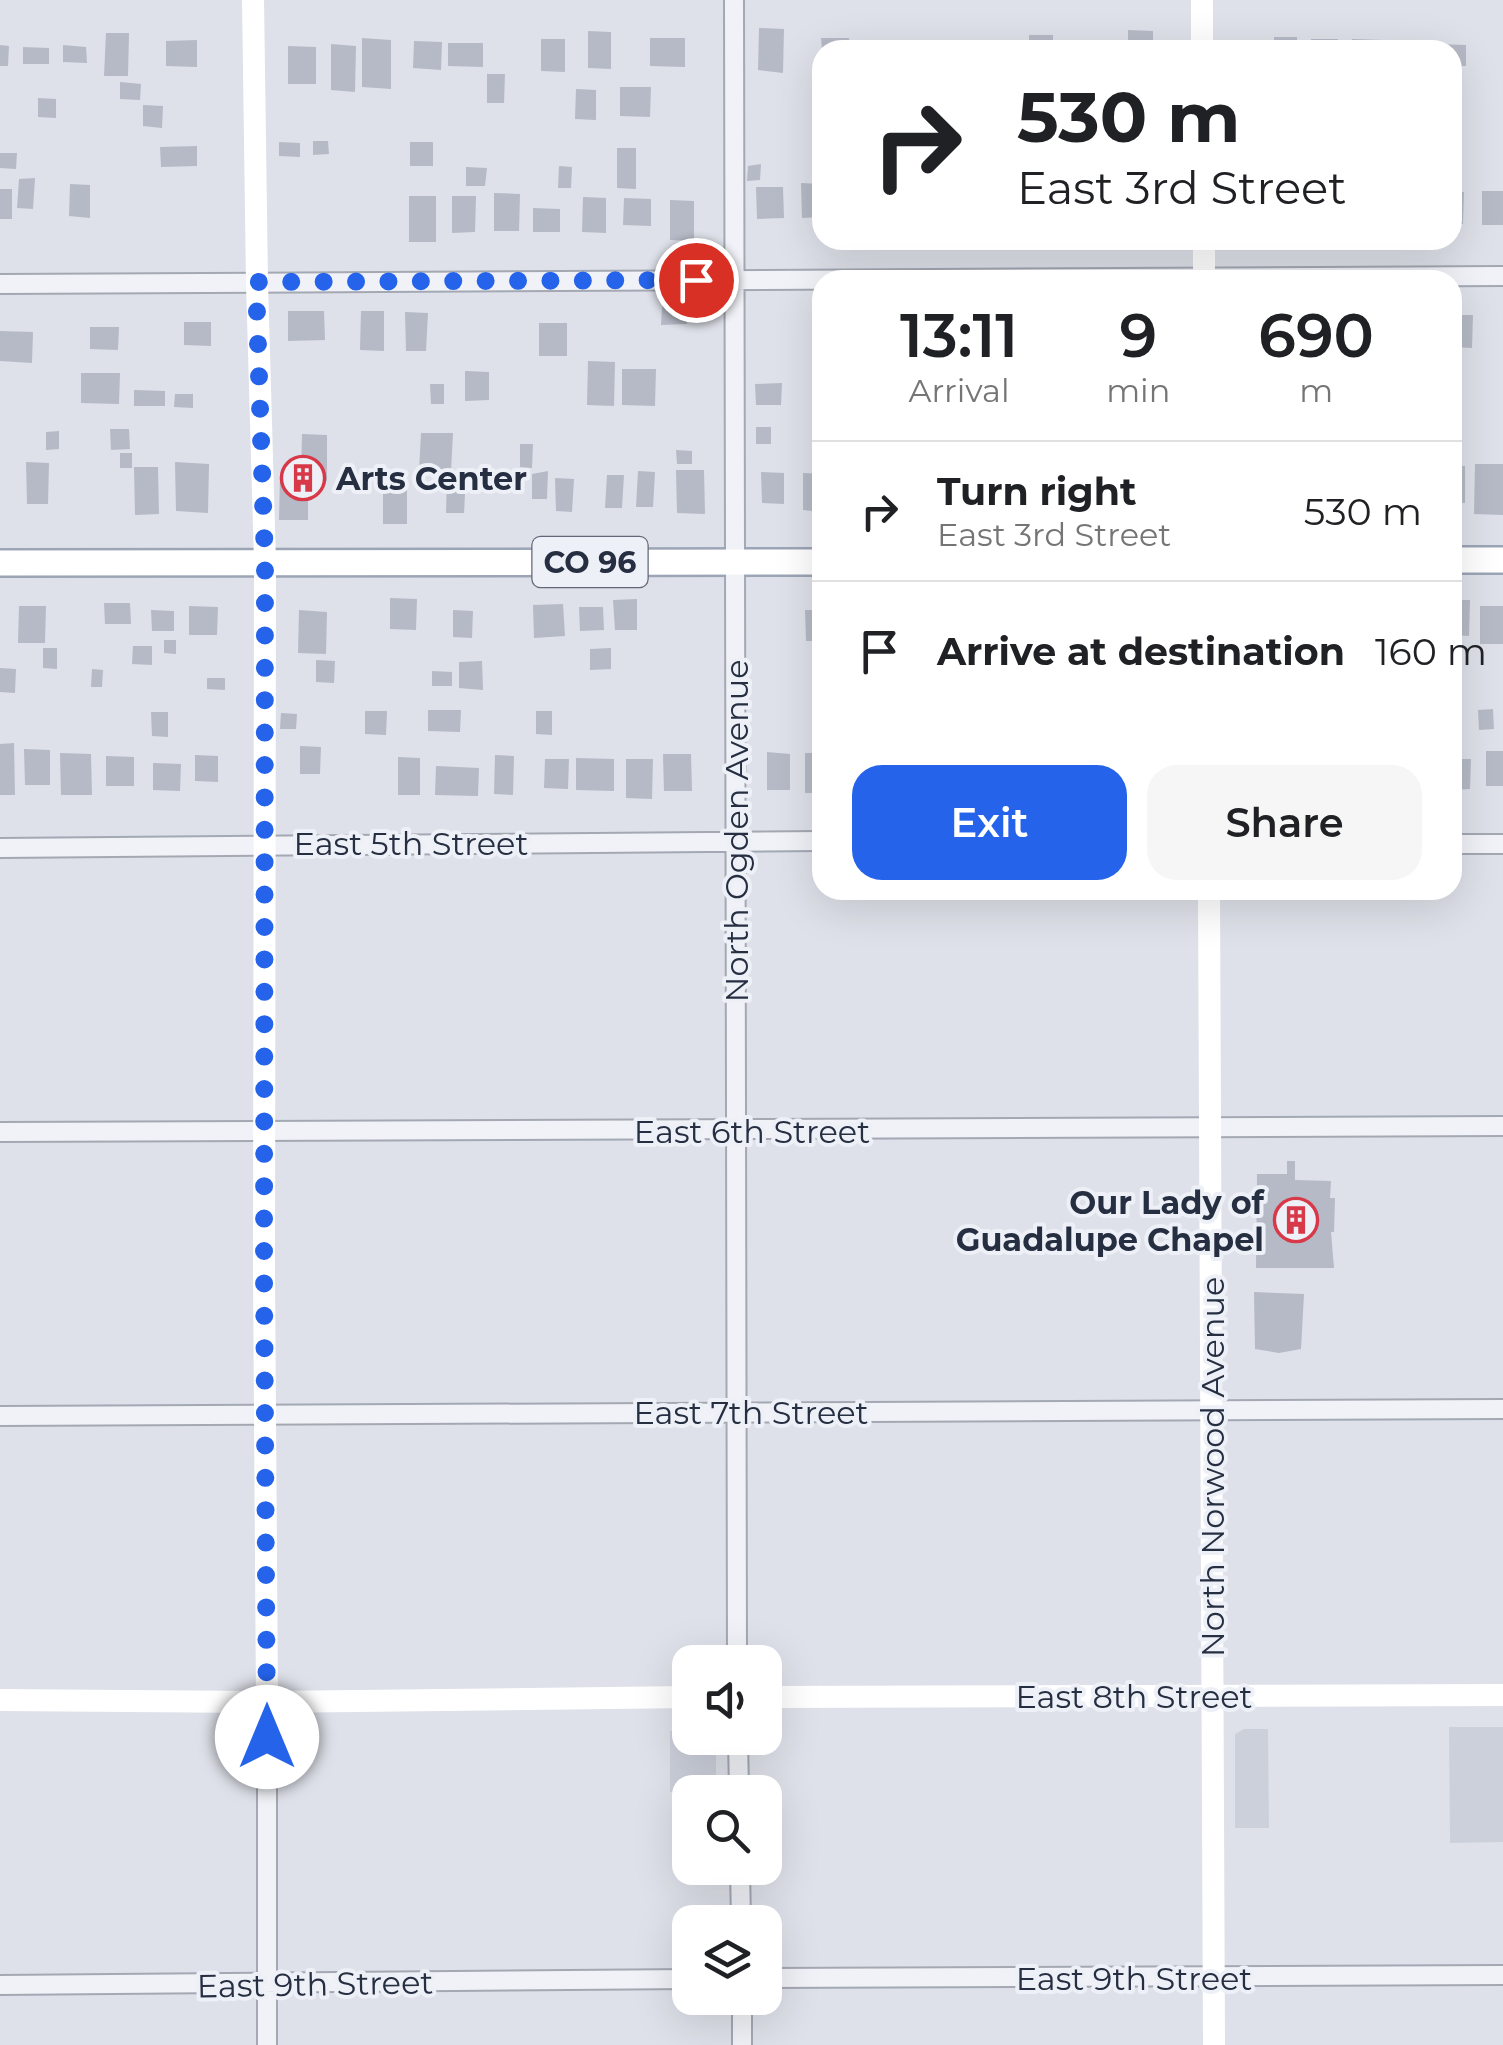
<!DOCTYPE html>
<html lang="en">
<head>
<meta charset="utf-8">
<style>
  :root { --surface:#fff; --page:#f6f6f6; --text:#202124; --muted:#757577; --line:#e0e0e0; --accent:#2563eb }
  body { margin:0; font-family:Montserrat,sans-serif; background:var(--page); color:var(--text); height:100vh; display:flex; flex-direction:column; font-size:38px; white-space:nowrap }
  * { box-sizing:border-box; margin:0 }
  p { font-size:32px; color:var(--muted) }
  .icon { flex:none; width:55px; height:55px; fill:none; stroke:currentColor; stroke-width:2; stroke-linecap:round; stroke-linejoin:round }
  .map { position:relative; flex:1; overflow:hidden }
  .panel { position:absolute; left:812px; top:270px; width:650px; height:630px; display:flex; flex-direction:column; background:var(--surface); border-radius:30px; box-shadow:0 10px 40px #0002 }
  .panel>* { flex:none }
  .guide { position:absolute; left:812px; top:40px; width:650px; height:210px; border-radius:30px; box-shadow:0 10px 40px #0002; background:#fff; color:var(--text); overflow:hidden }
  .tools { position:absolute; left:672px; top:1645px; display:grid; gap:20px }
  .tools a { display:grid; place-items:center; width:110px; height:110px; border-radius:20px; background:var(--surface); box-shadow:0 10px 40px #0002; font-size:50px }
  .pin { position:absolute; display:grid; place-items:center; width:85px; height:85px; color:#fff; margin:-42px; border:5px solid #fff; border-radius:50%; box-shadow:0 2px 10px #0007 }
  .me { position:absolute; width:110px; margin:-55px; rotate:0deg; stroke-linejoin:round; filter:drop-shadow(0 0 8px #0008) }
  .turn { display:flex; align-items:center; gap:35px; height:210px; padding:0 40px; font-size:45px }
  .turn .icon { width:130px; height:130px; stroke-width:2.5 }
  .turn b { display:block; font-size:70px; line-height:85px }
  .eta { display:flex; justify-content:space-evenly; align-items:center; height:170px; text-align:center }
  .eta b { font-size:60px; font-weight:600; line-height:70px }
  .cta { display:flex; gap:20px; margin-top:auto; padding:20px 40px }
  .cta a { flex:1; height:115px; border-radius:30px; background:var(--accent); color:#fff; font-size:40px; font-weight:600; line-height:115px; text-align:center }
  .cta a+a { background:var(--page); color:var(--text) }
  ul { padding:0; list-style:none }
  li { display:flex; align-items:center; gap:30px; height:140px; padding:0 40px; border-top:2px solid var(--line) }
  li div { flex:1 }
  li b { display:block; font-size:38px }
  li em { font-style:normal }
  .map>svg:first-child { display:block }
</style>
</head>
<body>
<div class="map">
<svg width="1503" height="2045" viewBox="0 0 1503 2045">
  <rect width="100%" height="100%" fill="#dee1e9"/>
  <path fill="#ccd0db" d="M1449 1727H1503V1842L1450 1843Z
    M1244 1729H1268L1269 1828H1235V1734Z
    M670 1731H690V1738H716V1792H670Z"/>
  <path fill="#b5bac6" d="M759 28 784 29 783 73 758 70Z
    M1128 30 1153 31V50H1128Z
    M588 31 611 32V69L588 68Z
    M106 33H129L128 76H104Z
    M1029 35H1053V50H1029Z
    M1274 37H1297V50H1274Z
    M362 38 391 40V89L362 87Z
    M650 38H685V67L650 66Z
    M821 38H849L850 50H822Z
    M541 39H565V72L541 71Z
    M1311 39H1338V50H1312Z
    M1352 39 1383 40V50H1353Z
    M197 40V67L166 66V41Z
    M414 41 442 42 441 70 413 68Z
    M448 43H483V67L448 66Z
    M331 44 356 46 355 92 331 90Z
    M1436 44 1466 45V66H1452V50H1436Z
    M0 45 9 46 8 66H0Z
    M63 45 86 47 87 63 63 62Z
    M288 46 316 47V84H288Z
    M23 47 49 48V64H23Z
    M487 74H505L504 103H487Z
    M814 77H822V113L812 112Z
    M120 82 141 84 140 100 120 99Z
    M620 87H651L650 117 620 116Z
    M576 89 596 90V120L575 119Z
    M38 98 56 99V118L38 117Z
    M143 105 163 106 162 128 143 126Z
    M313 141H328L329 154 313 155Z
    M279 142 300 143V157L279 156Z
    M410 142H433V166H410Z
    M197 146V166L161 167 160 147Z
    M617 148H636V189L617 188Z
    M0 153H17L16 169 0 168Z
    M761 164 760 180 747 181 748 166Z
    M559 166 572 167 571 188H558Z
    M466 167 487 168 485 186H466Z
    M35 178 33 209 17 208 19 179Z
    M801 183 822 184V217L802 218Z
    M70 184 90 185V218L69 216Z
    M756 187H783L784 218 757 219Z
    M0 189H12V219H0Z
    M1482 191H1503V225H1482Z
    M1452 192H1464L1463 224H1452Z
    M494 193 520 194 519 231H494Z
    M409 196H436V242H409Z
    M452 196H476L475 232 452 233Z
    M583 197 606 198V233L582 232Z
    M624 198 651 199V226L623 225Z
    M670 200 694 201V241L670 240Z
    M533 208 560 209V232H533Z
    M687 305V324L661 325 662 307Z
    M288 311H324L325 340 288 341Z
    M361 311H384V351L360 350Z
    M405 312 428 313 426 351H406Z
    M1452 315H1473L1472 348 1452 347Z
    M184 322H211V346L184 345Z
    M539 323H567V356H539Z
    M90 327H119L118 350 90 349Z
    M0 331 33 332 32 363 0 361Z
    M588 361 615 362 614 406 587 405Z
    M622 369H656L655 406 622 405Z
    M465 371 489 372V400L465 401Z
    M81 373H120L119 404 81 403Z
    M782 383 781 405H756L755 384Z
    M430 384H444V404H431Z
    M134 390 165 391V406H134Z
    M175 394H193V408L174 407Z
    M756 427H771V444H756Z
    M110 429H129L130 449 111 450Z
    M59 431V449L46 450V432Z
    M421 433H453L451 471H419Z
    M302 434 327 435V481L308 482V520H279L280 475H301Z
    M520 444H533L532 468 520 467Z
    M676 450 692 451V464H677Z
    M120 453H132V468H120Z
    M26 462 49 463 48 504H27Z
    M175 462 209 464 208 513 176 511Z
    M1475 464H1503V515L1474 514Z
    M1452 466H1465V503L1452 502Z
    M134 467H158L159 514 135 515Z
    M676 470H704L705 514 677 513Z
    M548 471 547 499H532V474Z
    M638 471 655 472 653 507H636Z
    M761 472 784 473V504L762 503Z
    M803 473 822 474V512L803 510Z
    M607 475H624L622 508H605Z
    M466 476 464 513H446L447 477Z
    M555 478 574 479 572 512 556 511Z
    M407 485V524H383V486Z
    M390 598 417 599 416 630 390 629Z
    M637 599V630H615L613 600Z
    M1452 600H1470L1469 636 1452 635Z
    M104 603H130L131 624H105Z
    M563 604 565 636 534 638 533 605Z
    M19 606H46L45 643H18Z
    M189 606 218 607 217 635H189Z
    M1480 606H1503V644H1480Z
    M579 607H603L604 630 580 631Z
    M151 610 174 611V631H152Z
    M299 610 327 612 326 654 298 653Z
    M453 610 473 611 472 638 453 637Z
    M805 610H822V641H806Z
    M164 640H176V654L164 653Z
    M133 646H152V665L132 664Z
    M43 648H57V669L43 668Z
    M611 648V669L590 670V649Z
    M316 660 335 661 334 683 316 682Z
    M482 661 483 690 459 688V662Z
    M0 668 16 669 15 693 0 692Z
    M92 669 103 670 102 687H91Z
    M432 671 452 672V686H432Z
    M207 678H225V690L207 689Z
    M1493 709 1494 729 1479 730 1478 710Z
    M428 710H461L460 732 428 731Z
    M365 711H387L386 735 365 734Z
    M536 711H552V735L536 734Z
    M151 712H168V737L152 736Z
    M281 713 297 714 296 729H280Z
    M14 743 15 795H0V744Z
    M300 746 321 747 320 774H300Z
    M24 749 50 750V785H25Z
    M1486 751H1503V786H1486Z
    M767 752 790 754V790H767Z
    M60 753 91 754 92 795H61Z
    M805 753H822V793H805Z
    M663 754H691L692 791H664Z
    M195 755 218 756V782L195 781Z
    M495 755 514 756 513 795 494 794Z
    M106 756 134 757V786H106Z
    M398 757 420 758V795H398Z
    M576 758 614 759V791L576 790Z
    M545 759H569L568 789 544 788Z
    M626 759H653L652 799 626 798Z
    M1452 759H1471L1470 789 1452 790Z
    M153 763 181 764 180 791 153 790Z
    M436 766 479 768 478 796 435 795Z
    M1287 1161H1295V1180L1331 1181 1330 1198H1335L1334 1232H1331L1334 1268H1256L1257 1174H1287Z
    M1254 1292 1304 1294 1301 1349 1279 1353 1255 1349Z"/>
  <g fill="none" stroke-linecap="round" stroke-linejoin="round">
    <defs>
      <path id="street" d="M734 0 737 1662
        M0 284 1503 276
        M1452 844H1503
        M0 848 822 841
        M0 1132 1503 1126
        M0 1416 1503 1409
        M267 1702V2045
        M738 1738 739 1792
        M740 1868 741 1922
        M765 1978 1503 1975
        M0 1985 690 1979
        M742 2045V1998"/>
      <path id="primary" d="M1452 560H1503
        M0 563 822 562"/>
    </defs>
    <use href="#street" stroke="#a3a8b3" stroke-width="22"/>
    <use href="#primary" stroke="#9ca5b5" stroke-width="30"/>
    <use href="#street" stroke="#f1f2f7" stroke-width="18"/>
    <path stroke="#fff" stroke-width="22" d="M253 0 257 283 265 562 264 1272 267 1702
      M1202 50V0
      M1204 240V280
      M1209 890 1214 2045
      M765 1697 1503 1695
      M0 1700 267 1702 690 1697"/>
    <use href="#primary" stroke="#fff" stroke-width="25"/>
  </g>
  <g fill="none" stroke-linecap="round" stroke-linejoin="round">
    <path stroke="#2563eb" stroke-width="18" stroke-dasharray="0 32.4" d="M267 1737 264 1272 265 562 256 282 696 280"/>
  </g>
  <defs>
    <symbol id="building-ring" viewBox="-11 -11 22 22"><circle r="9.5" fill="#edf0f6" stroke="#d83948" stroke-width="1.5"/><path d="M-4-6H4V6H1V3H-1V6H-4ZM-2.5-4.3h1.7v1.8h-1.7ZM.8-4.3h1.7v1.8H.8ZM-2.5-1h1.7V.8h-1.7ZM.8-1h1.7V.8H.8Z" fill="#d83948"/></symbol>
  </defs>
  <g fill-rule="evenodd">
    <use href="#building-ring" x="278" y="453" width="50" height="50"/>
    <use href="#building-ring" x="1271" y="1195" width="50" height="50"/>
  </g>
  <g text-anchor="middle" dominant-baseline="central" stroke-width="8" stroke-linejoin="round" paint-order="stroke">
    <rect fill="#edf0f6" stroke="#626877" stroke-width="2.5" x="532.5" y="537" width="115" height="50" rx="8"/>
    <g font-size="30" font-weight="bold" fill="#262e41">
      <text x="590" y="562">CO 96</text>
    </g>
    <g font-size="32" font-weight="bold" fill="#262e41" stroke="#edf0f6" text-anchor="start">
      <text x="336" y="478">Arts Center</text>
      <text x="1264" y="1202" text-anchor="end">Our Lady of<tspan x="1264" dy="37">Guadalupe Chapel</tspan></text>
    </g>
    <g font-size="32" fill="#262e41" stroke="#edf0f6">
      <text transform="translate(736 831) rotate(-90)">North Ogden Avenue</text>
      <text x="411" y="843">East 5th Street</text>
      <text x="752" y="1131">East 6th Street</text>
      <text x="751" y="1412">East 7th Street</text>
      <text transform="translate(1212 1467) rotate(-90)">North Norwood Avenue</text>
      <text x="1134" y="1696">East 8th Street</text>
      <text x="1134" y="1978">East 9th Street</text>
      <text transform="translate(315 1984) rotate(-1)">East 9th Street</text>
    </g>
  </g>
</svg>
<div class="tools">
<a><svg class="icon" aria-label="sound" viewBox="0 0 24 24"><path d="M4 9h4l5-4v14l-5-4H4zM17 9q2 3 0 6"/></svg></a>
<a><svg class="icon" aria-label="search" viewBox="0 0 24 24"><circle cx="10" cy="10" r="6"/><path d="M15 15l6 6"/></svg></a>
<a><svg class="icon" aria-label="layers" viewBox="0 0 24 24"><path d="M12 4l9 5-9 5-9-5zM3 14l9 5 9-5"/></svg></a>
</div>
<div class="pin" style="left:696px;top:280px;background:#d93025"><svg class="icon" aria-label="arrive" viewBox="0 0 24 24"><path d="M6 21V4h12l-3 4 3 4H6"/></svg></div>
<svg class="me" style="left:267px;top:1737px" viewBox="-20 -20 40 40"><circle r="19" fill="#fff"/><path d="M0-13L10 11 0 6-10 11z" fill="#2563eb"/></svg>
<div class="guide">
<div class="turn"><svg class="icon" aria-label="right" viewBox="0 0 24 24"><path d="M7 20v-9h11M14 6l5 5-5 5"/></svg><div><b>530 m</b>East 3rd Street</div></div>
</div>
<section class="panel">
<div class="eta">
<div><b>13:11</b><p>Arrival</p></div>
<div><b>9</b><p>min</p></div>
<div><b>690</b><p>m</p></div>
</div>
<ul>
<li><svg class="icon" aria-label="right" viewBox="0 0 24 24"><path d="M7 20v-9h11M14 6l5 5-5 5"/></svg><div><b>Turn right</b><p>East 3rd Street</p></div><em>530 m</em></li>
<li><svg class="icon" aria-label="arrive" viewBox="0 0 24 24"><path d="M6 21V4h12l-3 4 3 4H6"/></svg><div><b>Arrive at destination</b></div><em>160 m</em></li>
</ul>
<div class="cta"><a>Exit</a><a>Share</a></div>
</section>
</div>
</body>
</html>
